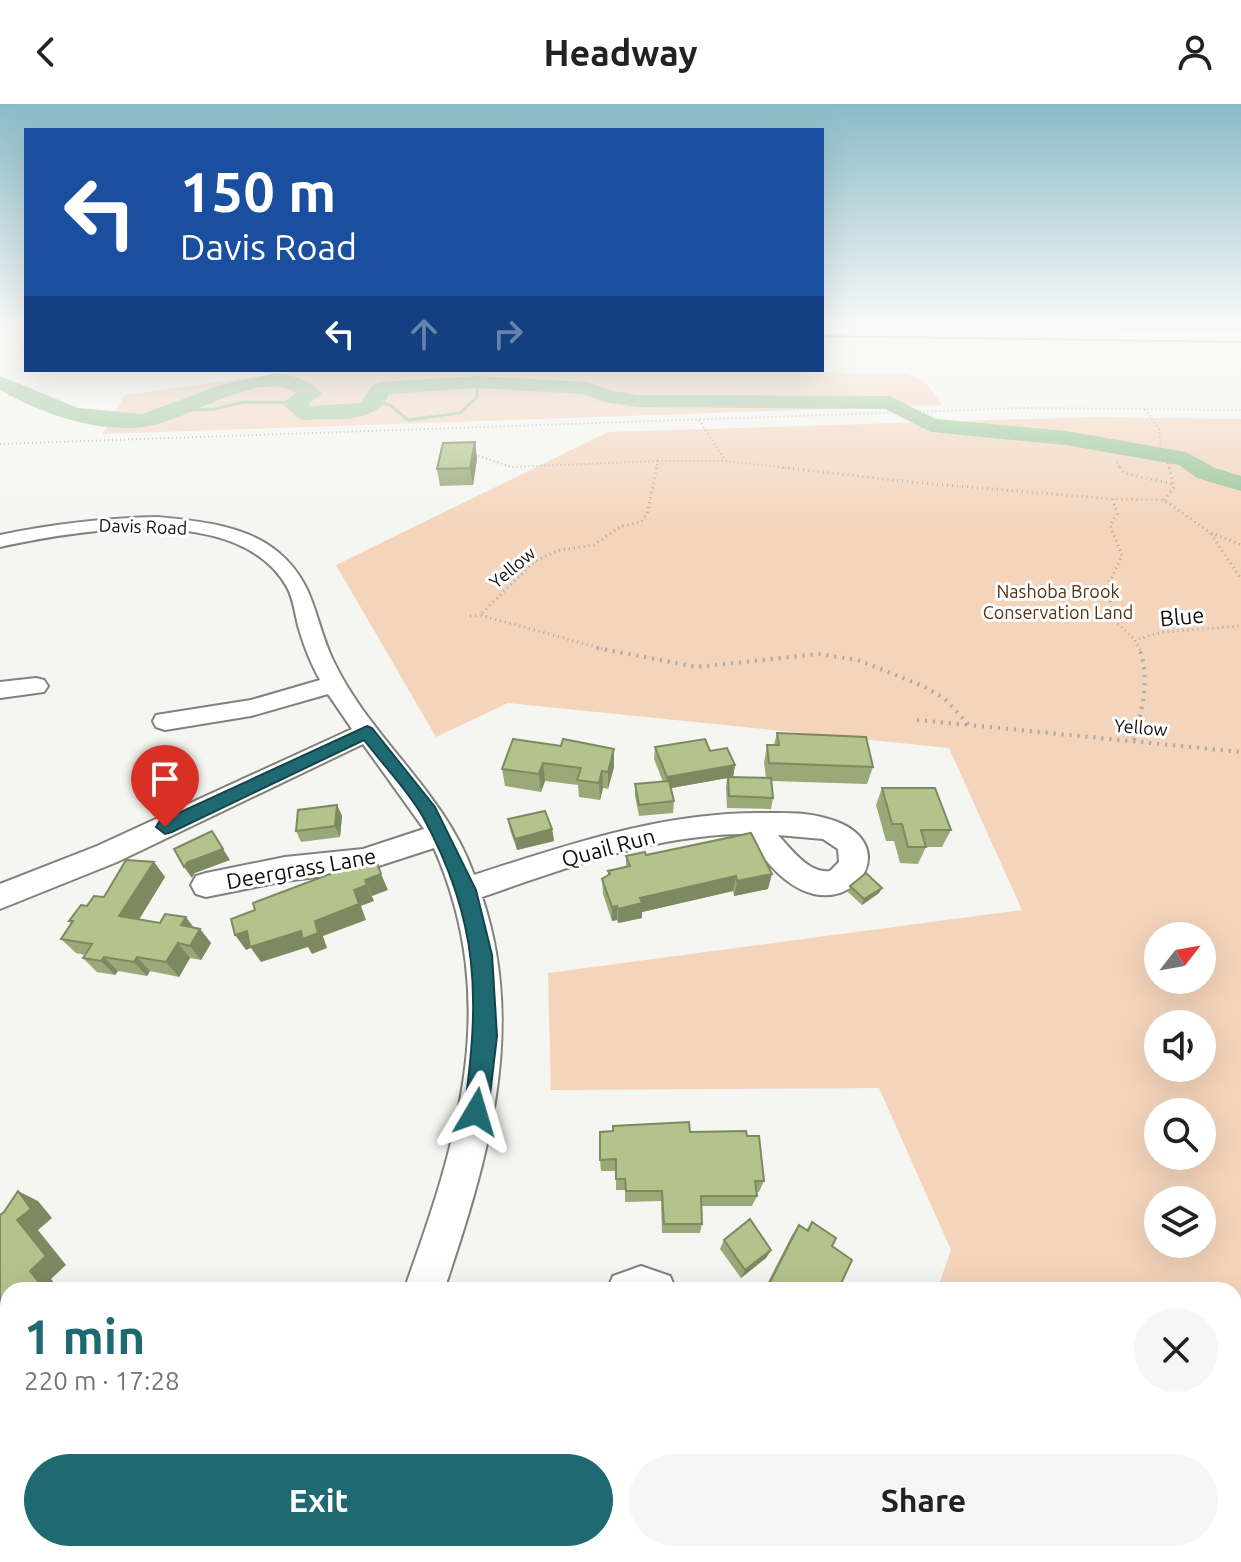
<!DOCTYPE html>
<html lang="en">
<head>
<meta charset="utf-8">
<style>
  :root { --surface:#fff; --page:#f6f6f6; --text:#222; --muted:#767676; --accent:#1e6972 }
  body { margin:0; font-family:Ubuntu,sans-serif; background:var(--page); color:var(--text); height:100vh; display:flex; flex-direction:column; font-size:30px; white-space:nowrap }
  * { box-sizing:border-box; margin:0 }
  p { font-size:26px; color:var(--muted) }
  .icon { flex:none; width:44px; height:44px; fill:none; stroke:currentColor; stroke-width:2; stroke-linecap:round; stroke-linejoin:round }
  .map { position:relative; flex:1; overflow:hidden }
  .panel { position:absolute; left:0px; top:1178px; width:1242px; height:280px; display:flex; flex-direction:column; background:var(--surface); border-radius:24px 24px 0 0; box-shadow:0 8px 32px #0002 }
  .panel>* { flex:none }
  .hud { position:absolute; left:24px; top:24px; width:800px; height:244px; border-radius:0px; box-shadow:0 8px 32px #0002; background:#1a4fa0; color:#fff; overflow:hidden }
  .needle { width:52px; rotate:59deg }
  .controls { position:absolute; left:1144px; top:818px; display:grid; gap:16px }
  .controls a { display:grid; place-items:center; width:72px; height:72px; border-radius:50%; background:var(--surface); box-shadow:0 8px 32px #0002; font-size:40px }
  .pin { position:absolute; display:grid; place-items:center; width:68px; height:68px; color:#fff; margin:-82px -34px; border-radius:50% 50% 50% 0; rotate:-45deg; box-shadow:0 0 8px #0007 }
  .pin .icon { rotate:45deg }
  .me { position:absolute; width:88px; margin:-44px; rotate:7deg; stroke-linejoin:round; filter:drop-shadow(0 0 6px #0008) }
  .turn { display:flex; align-items:center; gap:28px; height:168px; padding:0 24px; font-size:36px }
  .turn .icon { width:104px; height:104px; stroke-width:2.5 }
  .turn b { display:block; font-size:56px; line-height:68px }
  .lanes { display:flex; align-items:center; height:76px; padding:0 24px; background:#0003; justify-content:center; gap:40px; direction:ltr }
  .lanes .off { opacity:.35 }
  .round { display:grid; place-items:center; flex:none; width:84px; height:84px; border-radius:42px; background:var(--page) }
  .headline { display:flex; align-items:center; justify-content:space-between; height:136px; padding:0 24px }
  h1 { font-size:48px; font-weight:700; line-height:60px; color:var(--accent) }
  .button { display:flex; gap:16px; margin-top:auto; padding:16px 24px }
  .button a { flex:1; height:92px; border-radius:48px; background:var(--accent); color:#fff; font-size:32px; font-weight:700; line-height:92px; text-align:center }
  .button a+a { background:var(--page); color:var(--text) }
  header { display:flex; justify-content:space-between; align-items:center; height:104px; padding:0 24px; background:var(--surface); font-size:36px; font-weight:700 }
  .map>svg:first-child { display:block }
</style>
</head>
<body>
<header><svg class="icon" aria-label="back" viewBox="0 0 24 24"><path d="M15 5l-7 7 7 7"/></svg>Headway<svg class="icon" aria-label="person" viewBox="0 0 24 24"><circle cx="12" cy="8" r="4"/><path d="M4 21q1-7 8-7t8 7"/></svg></header>
<div class="map">
<svg width="1241" height="1458" viewBox="0 0 1241 1458">
  <rect width="100%" height="100%" fill="#f5f5f1"/>
  <path fill="#f4d4bb" fill-rule="evenodd" d="M305 266H713L906 270 925 277 942 301 102 330 125 291Z
    M1094 313 1241 315V1396L1234 1399V1186H937L951 1146 879 984 551 986 548 869 1022 806 949 644 508 599 436 633 336 461 608 328ZM1158 832H1202V876H1158ZM1158 920H1202V964H1158ZM1158 1008H1202V1052H1158ZM1158 1096H1202V1140H1158Z
    M849 1450H1102L1081 1458H847Z"/>
  <g fill="none" stroke-linecap="round" stroke-linejoin="round">
    <path stroke="#9bc699" stroke-width="3" d="M376 297 390 301 408 316 460 309 477 293V278
      M175 307 214 305 244 298 293 299"/>
    <path fill="#9bc699" fill-rule="evenodd" d="M276 269C294 272 309 275 322 290L308 300 311 302 360 299 374 280 381 278 477 272 588 278 609 286 638 291 889 292 936 315 1066 327 1186 348 1215 364 1241 372V387L1197 374 1179 361 1066 341 931 328 885 305 638 303 604 298 584 290 477 284 389 290C378 321 333 314 306 316L298 314 282 299 296 289C260 263 185 319 143 323 93 328 43 310 0 286V272L78 304 142 310 224 280Z"/>
    <defs>
      <path id="minor" d="M158 413C198 417 246 421 278 448 315 479 314 514 332 554 369 634 444 686 474 771 570 740 663 708 764 709 785 709 805 708 825 714 905 734 859 812 802 786 778 775 761 751 746 730H740C650 732 566 764 482 793 527 926 487 1059 444 1186H404C458 1036 502 899 434 744L363 767 285 777 206 793 196 790 191 781 196 772 206 769 285 753 363 745 424 725 363 640 117 758 0 805V780L97 742 352 625 328 590 251 612 165 626 156 623 153 617 156 611 251 596 320 576C311 560 304 542 299 525 295 511 294 496 287 483 239 398 78 426 0 443V431C53 420 104 414 158 413ZM778 731 823 735 838 745 839 758 830 767C809 770 791 745 778 731Z
        M36 574 44 576 48 582 44 588 0 594V578Z
        M641 1162 670 1172 676 1186H607L613 1172Z
        M0 1384 8 1385V1433L0 1430Z
        M105 1450H157L160 1458H108Z
        M245 1450H296L293 1458H242Z"/>
      <path id="major" d="M822 223 1241 227V237L822 231Z"/>
    </defs>
    <use href="#minor" stroke="#81817e" stroke-width="4"/>
    <use href="#major" stroke="#81817e" stroke-width="4"/>
    <path stroke="#a9a9a6" stroke-width="2" stroke-dasharray="1 3" stroke-linecap="butt" d="M1145 305 1159 325 1161 346
      M699 316 725 356
      M0 340 1023 304 1241 306
      M471 349 511 363 658 357
      M1167 355 1169 365
      M1117 358 1121 365
      M656 365 658 357H726L796 365"/>
    <path stroke="#a9a9a6" stroke-width="3" stroke-dasharray="1 4" stroke-linecap="butt" d="M778 363 920 379 1113 395 1164 396 1209 428 1241 441
      M1120 363 1124 369 1173 380
      M1113 395 1117 410 1110 421 1122 452 1109 479 1111 513 1135 536
      M1164 396 1174 383 1169 363
      M1211 430 1241 475
      M470 512 480 511
      M607 546 480 511 534 458 556 447 594 441 621 422 641 418 647 410 657 363
      M1140 546 1135 536 1162 528 1241 522"/>
    <path stroke="#a9a9a6" stroke-width="4" stroke-dasharray="2 6" stroke-linecap="butt" d="M597 544 697 563 818 550 858 556 923 582 944 594 969 621 1241 648
      M917 616 969 621
      M1134 636C1142 606 1151 574 1139 544"/>
    <use href="#minor" fill="#fff" fill-rule="evenodd"/>
    <use href="#major" fill="#fff" fill-rule="evenodd"/>
  </g>
  <path fill="#99a978" d="M475 338 477 355 473 381 440 382 437 365Z
    M777 629 873 663 867 680 772 677 773 694 771 705 727 704 726 684 727 674 671 684 674 697 673 709 639 712 635 692V680L663 678 654 655 655 643 710 647 735 661 733 673 766 674 764 659 767 641H774Z
    M561 642 614 645V663L608 685 603 684 600 696 579 693 578 681 545 677 541 688 505 682 502 665Z
    M882 684 951 726 942 743H926L918 760 900 759 894 737H886L876 701Z
    M337 701 342 712 340 733 301 738 296 727Z
    M508 715 552 725 554 737 517 746 510 726Z
    M751 729 768 785 734 792 733 787 642 808V814L618 819 617 816 612 817 603 790 602 775 608 771V767L626 762V752L646 751Z
    M154 758 165 773 139 815 200 825 211 839 201 856 190 854 179 873 150 867 147 872 118 867 115 871 97 868 83 854 85 851 76 849 61 835 72 820 69 817 87 802 104 793Z
    M850 782 879 789 862 801 848 788Z
    M690 1028 747 1032 764 1077 759 1088H756L757 1092 752 1102H701L702 1120 700 1129H662L661 1097 625 1098V1086H616V1067H601L600 1056Z
    M812 1118 832 1142 838 1186H764L792 1131 799 1121 806 1126Z
    M724 1136 771 1146 766 1154 741 1174 720 1145Z
    M618 1451 637 1455 638 1458H617Z"/>
  <path fill="#7d8961" d="M475 338 477 355 473 381 470 364Z
    M614 645V663L608 685V668Z
    M543 659 545 677 541 688 539 670Z
    M735 661 733 673 666 685 667 673Z
    M602 667 603 684 600 696 599 679Z
    M337 701 342 712 340 733 335 722Z
    M552 725 554 737 517 746 515 735Z
    M223 745 230 756 195 769 192 774 184 763 188 758Z
    M154 758 165 773 132 827 119 812Z
    M381 770 388 786 372 792 365 776Z
    M772 770 768 785 734 792 737 777Z
    M736 772 733 787 642 808V814L618 819V805L640 794Z
    M367 781 374 797 361 802 366 816 323 832 327 844 312 850 308 843 261 858 251 844 246 846 235 831 247 827 315 817 354 786Z
    M882 784 879 789 862 801 864 795Z
    M617 802V816L612 817V803Z
    M186 813 197 828 181 821Z
    M200 825 211 839 201 856 190 842Z
    M178 839 190 854 179 873 166 858Z
    M104 853 118 867 115 871 101 857Z
    M137 853 150 867 147 872 134 858Z
    M18 1087 38 1097 52 1114 38 1126 66 1161 51 1175 60 1186H45L30 1167 17 1116Z
    M771 1146 766 1154 741 1174 745 1166Z
    M8 1289V1306L0 1305V1297Z
    M395 1450H408L406 1458H394Z"/>
  <path fill="#b2c48b" stroke="#7d8961" stroke-width="2" d="M475 338 470 364 437 365 443 339Z
    M777 629 866 633 873 663 769 659 767 641H779Z
    M513 635 561 642 563 635 614 645 608 668 602 667 599 679 577 676 581 664 543 659 539 670 502 665Z
    M705 635 710 647 727 644 735 661 667 673 655 643Z
    M728 673 771 674 773 694 729 692Z
    M669 677 674 697 639 701 635 680Z
    M882 684H935L951 726H921L926 743H908L902 720H892Z
    M337 701 335 722 296 727 298 706Z
    M545 707 552 725 515 735 508 715Z
    M212 727 223 745 188 758 184 763 174 745Z
    M751 729 772 770 737 777 736 772 640 794 642 799 618 805 617 802 612 803 602 775 610 770 608 767 630 762 626 752 645 748 646 751Z
    M375 753 381 770 365 776 367 781 354 786 359 800 315 817 318 829 303 835 301 827 250 843 247 827 235 831 231 815 255 806 253 799Z
    M126 756 154 758 119 812 160 819 165 810 186 813 181 821 200 825 190 842 178 839 166 858 137 853 134 858 104 853 101 857 83 854 92 840 61 835 73 817H69L81 801 87 802 94 792 104 793Z
    M866 769 882 784 864 795 850 782Z
    M689 1018 690 1028 746 1027 747 1032H759L764 1077H755L757 1092H701L702 1120H664L662 1087H626L625 1075H616V1055L600 1056V1028L613 1027V1022Z
    M18 1087 31 1105 17 1116 46 1152 30 1167 45 1186H8V1289L0 1297V1111L4 1108Z
    M750 1115 771 1146 745 1166 724 1136Z
    M812 1118 836 1134 832 1142 852 1156 838 1186H766L799 1121 808 1127Z
    M372 1450H395L394 1458H371Z"/>
  <linearGradient id="sky" x2="0" y2="1"><stop stop-color="#89bbc8"/><stop offset="0.52" stop-color="#fafaf9"/><stop offset="1" stop-color="#fafaf9" stop-opacity="0"/></linearGradient>
  <rect width="1241" height="427" fill="url(#sky)"/>
  <path fill="#1e6972" stroke="#14444a" stroke-width="2" d="M367 622 372 624 435 703 476 786 492 851 497 932 488 1008 484 1016 476 1020 468 1016 464 1008C480 895 480 817 423 713 408 686 383 661 364 636L172 728 165 730 156 723 159 718Z"/>
  <g text-anchor="middle" dominant-baseline="central" stroke-width="6" stroke-linejoin="round" paint-order="stroke">
    <g font-size="18" fill="#0f0f0e" stroke="#fff">
      <text transform="translate(143 422) rotate(2)">Davis Road</text>
      <text transform="translate(512 463) rotate(-40)">Yellow</text>
      <text transform="translate(1141 623) rotate(5)">Yellow</text>
    </g>
    <g font-size="18" fill="#543214" stroke="#fff">
      <text x="1058" y="487">Nashoba Brook<tspan x="1058" dy="21">Conservation Land</tspan></text>
    </g>
    <g font-size="22" fill="#0f0f0e" stroke="#fff">
      <text transform="translate(1182 512) rotate(-5)">Blue</text>
      <text transform="translate(608 743) rotate(-15)">Quail Run</text>
      <text transform="translate(301 764) rotate(-10)">Deergrass Lane</text>
    </g>
  </g>
</svg>
<div class="controls">
<a><svg class="needle" viewBox="-14 -14 28 28"><path d="M0-13l5 13h-10z" fill="#e53935"/><path d="M0 13l5-13h-10z" fill="#767676"/></svg></a>
<a><svg class="icon" aria-label="sound" viewBox="0 0 24 24"><path d="M4 9h4l5-4v14l-5-4H4zM17 9q2 3 0 6"/></svg></a>
<a><svg class="icon" aria-label="search" viewBox="0 0 24 24"><circle cx="10" cy="10" r="6"/><path d="M15 15l6 6"/></svg></a>
<a><svg class="icon" aria-label="layers" viewBox="0 0 24 24"><path d="M12 4l9 5-9 5-9-5zM3 14l9 5 9-5"/></svg></a>
</div>
<div class="pin" style="left:165px;top:723px;background:#d93025"><svg class="icon" aria-label="arrive" viewBox="0 0 24 24"><path d="M6 21V4h12l-3 4 3 4H6"/></svg></div>
<svg class="me" style="left:476px;top:1008px" viewBox="-20 -20 40 40"><path d="M0-17L14 15 0 8-14 15z" fill="#1e6972" stroke="#fff" stroke-width="4"/></svg>
<div class="hud">
<div class="turn"><svg class="icon" aria-label="left" viewBox="0 0 24 24"><path d="M17 20v-9H6M10 6l-5 5 5 5"/></svg><div><b>150 m</b>Davis Road</div></div>
<div class="lanes"><svg class="icon" aria-label="left" viewBox="0 0 24 24"><path d="M17 20v-9H6M10 6l-5 5 5 5"/></svg><svg class="icon off" aria-label="ahead" viewBox="0 0 24 24"><path d="M12 20V5M6 11l6-6 6 6"/></svg><svg class="icon off" aria-label="right" viewBox="0 0 24 24"><path d="M7 20v-9h11M14 6l5 5-5 5"/></svg></div>
</div>
<section class="panel">
<div class="headline"><div><h1>1 min</h1><p>220 m · 17:28</p></div><a class="round"><svg class="icon" aria-label="close" viewBox="0 0 24 24"><path d="M6 6l12 12M18 6L6 18"/></svg></a></div>
<div class="button"><a>Exit</a><a>Share</a></div>
</section>
</div>
</body>
</html>
